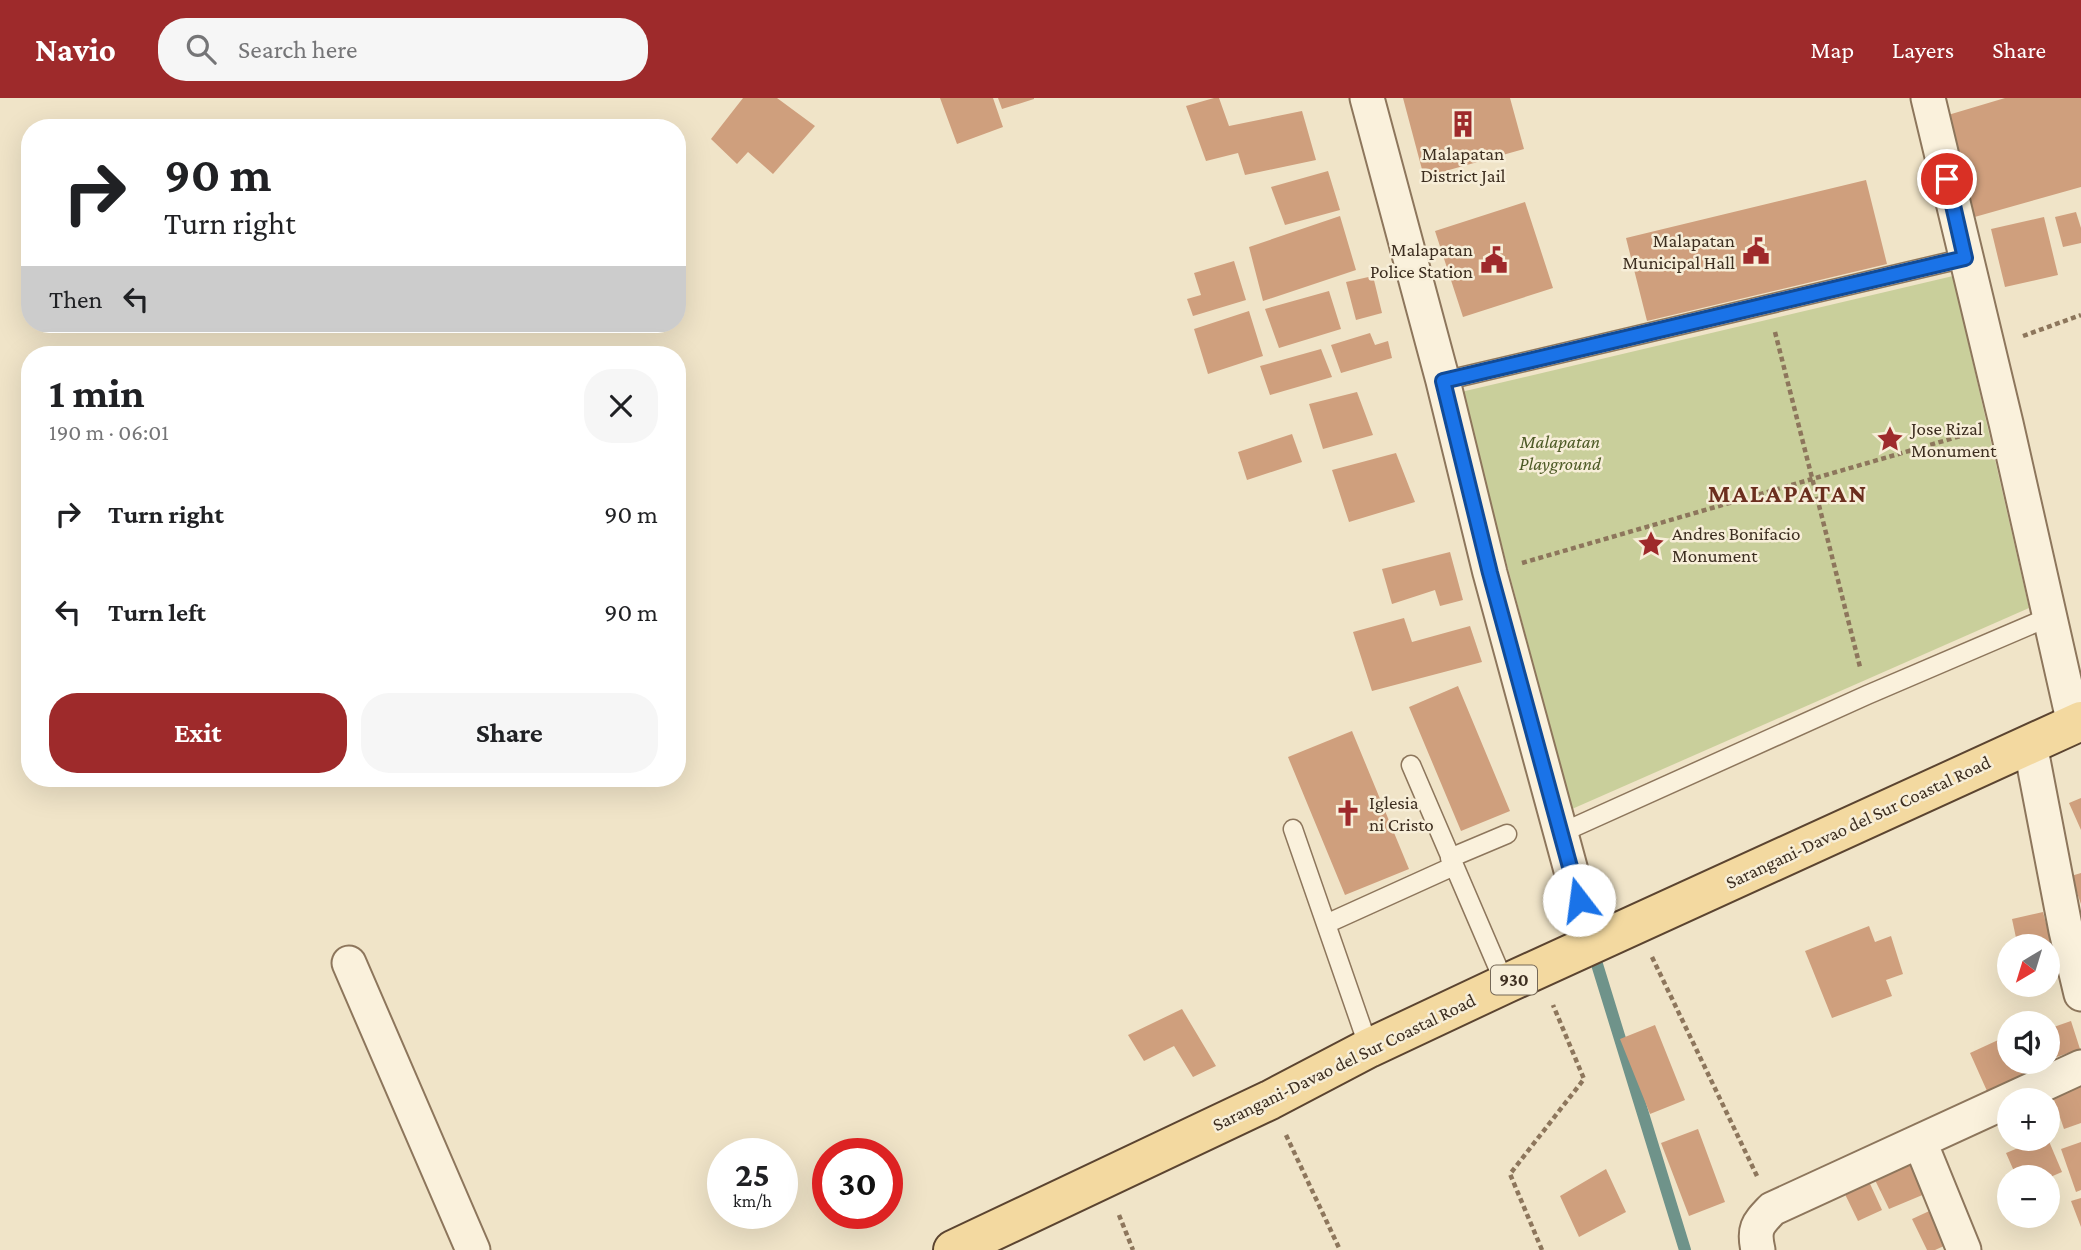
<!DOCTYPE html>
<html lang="en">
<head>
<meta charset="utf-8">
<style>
  :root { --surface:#fff; --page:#f6f6f6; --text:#202124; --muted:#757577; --accent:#9e2a2b }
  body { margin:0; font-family:"Crimson Pro",serif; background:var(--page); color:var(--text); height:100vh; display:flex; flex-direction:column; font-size:26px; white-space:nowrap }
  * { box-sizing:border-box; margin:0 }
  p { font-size:23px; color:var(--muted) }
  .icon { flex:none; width:38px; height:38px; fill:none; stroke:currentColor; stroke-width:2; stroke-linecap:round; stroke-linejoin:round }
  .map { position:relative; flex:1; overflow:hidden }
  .sheet { position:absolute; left:21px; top:248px; width:665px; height:441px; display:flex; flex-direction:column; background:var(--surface); border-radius:28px; box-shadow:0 7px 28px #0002 }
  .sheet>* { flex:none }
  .hud { position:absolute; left:21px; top:21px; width:665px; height:214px; border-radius:28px; box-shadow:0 7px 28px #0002; background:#fff; color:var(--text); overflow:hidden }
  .needle { width:46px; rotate:218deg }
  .fabs { position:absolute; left:1997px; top:836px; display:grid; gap:14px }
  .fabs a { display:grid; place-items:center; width:63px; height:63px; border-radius:50%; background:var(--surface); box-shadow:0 7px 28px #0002; font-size:35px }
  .speed { position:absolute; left:707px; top:1040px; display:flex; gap:14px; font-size:35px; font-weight:700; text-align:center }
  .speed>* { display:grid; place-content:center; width:91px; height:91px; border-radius:50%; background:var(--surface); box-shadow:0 7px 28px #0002; line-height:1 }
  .speed small { font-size:18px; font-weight:400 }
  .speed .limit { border:10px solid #d22; background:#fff; color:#111 }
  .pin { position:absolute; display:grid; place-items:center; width:60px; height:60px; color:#fff; margin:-30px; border:4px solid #fff; border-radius:50%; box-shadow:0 2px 7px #0007 }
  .me { position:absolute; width:77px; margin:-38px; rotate:345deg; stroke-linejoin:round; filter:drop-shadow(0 0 5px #0008) }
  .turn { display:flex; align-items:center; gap:24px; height:147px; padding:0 28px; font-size:32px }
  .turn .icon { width:91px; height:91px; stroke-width:2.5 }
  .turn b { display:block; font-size:49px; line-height:60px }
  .then { display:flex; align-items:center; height:66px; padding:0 28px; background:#0003; gap:14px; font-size:26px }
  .round { display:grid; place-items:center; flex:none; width:74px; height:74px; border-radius:28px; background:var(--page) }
  .overview { display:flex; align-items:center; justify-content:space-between; height:119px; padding:0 28px }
  h1 { font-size:42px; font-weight:700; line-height:52px }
  .cta { display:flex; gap:14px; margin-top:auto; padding:14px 28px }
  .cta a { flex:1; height:80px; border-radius:28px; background:var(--accent); color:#fff; font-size:28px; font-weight:700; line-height:80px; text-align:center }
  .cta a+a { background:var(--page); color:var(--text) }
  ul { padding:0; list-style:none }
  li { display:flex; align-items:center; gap:21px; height:98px; padding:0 28px }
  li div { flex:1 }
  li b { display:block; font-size:26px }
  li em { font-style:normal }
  header { display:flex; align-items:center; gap:42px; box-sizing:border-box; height:98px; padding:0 35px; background:var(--accent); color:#fff }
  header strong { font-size:33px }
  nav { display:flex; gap:38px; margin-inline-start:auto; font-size:24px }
  .search { width:490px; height:63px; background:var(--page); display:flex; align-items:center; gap:18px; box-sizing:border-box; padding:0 24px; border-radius:28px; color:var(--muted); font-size:26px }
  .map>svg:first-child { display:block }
</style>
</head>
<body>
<header>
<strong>Navio</strong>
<div class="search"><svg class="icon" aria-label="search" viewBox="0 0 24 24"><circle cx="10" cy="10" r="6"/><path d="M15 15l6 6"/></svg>Search here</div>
<nav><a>Map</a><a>Layers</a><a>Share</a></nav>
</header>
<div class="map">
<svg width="2081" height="1152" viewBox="0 0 2081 1152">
  <rect width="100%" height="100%" fill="#f0e4c8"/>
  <path fill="#c9cf9b" d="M1953 178 2029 510 1572 711 1461 294Z"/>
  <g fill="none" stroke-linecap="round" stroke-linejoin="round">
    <path stroke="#6f938a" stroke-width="12" d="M1592 850 1685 1152"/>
  </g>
  <path fill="#cf9f7d" d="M743 0H777L815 28 773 76 748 54 737 66 711 41Z
    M940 0H993L1003 29 957 46Z
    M998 0H1034V1L1002 11Z
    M1214 0H1219L1229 28 1302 13 1316 62 1245 77 1238 55 1206 63 1186 8Z
    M1403 0H1510L1524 51 1424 79Z
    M2005 0H2081V89L1964 122 1938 20Z
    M1328 73 1340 112 1285 127 1271 89Z
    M1866 82 1887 166 1647 223 1626 140Z
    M1525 104 1553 190 1463 219 1435 133Z
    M2076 114 2081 130V145L2063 149 2055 119Z
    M1340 118 1356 172 1263 203 1249 149Z
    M2044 119 2058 177 2005 189 1991 131Z
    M1234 163 1246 202 1193 218 1187 201 1201 197 1194 175Z
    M1373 178 1382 215 1356 222 1346 184Z
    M1329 193 1341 231 1279 250 1265 211Z
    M1249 213 1263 258 1208 276 1194 231Z
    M1370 235 1375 247 1388 243 1392 260 1341 275 1331 247Z
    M1321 251 1332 279 1270 297 1260 268Z
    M1357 294 1373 337 1323 351 1309 306Z
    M1292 336 1302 364 1247 382 1238 354Z
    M1396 355 1415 404 1349 424 1332 372Z
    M1450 454 1463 502 1440 508 1435 492 1392 506 1382 471Z
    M1404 520 1412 544 1470 528 1482 564 1372 593 1353 534Z
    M1458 588 1510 713 1461 733 1409 609Z
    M1352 633 1409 771 1345 797 1288 659Z
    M2081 700V732L2069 705Z
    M2081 775V806L2071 778Z
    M2043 814 2058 871 2048 874V849H2018L2012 821Z
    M1869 828 1875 844 1891 838 1903 876 1886 882 1892 898 1832 920 1805 853Z
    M1182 911 1216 968 1193 979 1174 948 1144 963 1128 937Z
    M2071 923 2080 951 2048 962V931Z
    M1655 927 1685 1002 1650 1016 1620 941Z
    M2009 937V964H2024L2029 974 1987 993 1970 955Z
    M2081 982V1025L2064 1031 2051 993Z
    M1698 1031 1725 1104 1689 1118 1661 1045Z
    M2040 1041H2048L2062 1074 2048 1080H2017L2006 1055Z
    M2081 1044V1092L2076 1094 2061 1051Z
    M1913 1053 1932 1093 1889 1111 1875 1082 1893 1074 1888 1064Z
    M1606 1071 1626 1114 1579 1139 1560 1098Z
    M1866 1077 1882 1112 1858 1123 1841 1088Z
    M2081 1100V1129L2071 1103Z
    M1938 1109 1953 1144 1935 1152H1927L1912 1121Z"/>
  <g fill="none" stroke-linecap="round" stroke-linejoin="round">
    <defs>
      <path id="service" d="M1443 283 1965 160
        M1411 667 1505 886
        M1293 731 1369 950
        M1561 735 1867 597 2049 519
        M1450 760 1507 736
        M1326 826 1454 768"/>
      <path id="minor" d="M1367 0 1443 283 1490 475 1591 846
        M1928 0 2006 325 2074 626
        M2030 646 2066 833 2081 896
        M349 865 473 1152
        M1920 1044 1964 1152
        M1758 1152C1753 1130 1758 1126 1772 1111L2081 969"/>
      <path id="primary" d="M953 1152 1270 1002 1369 950 1505 886 2081 623"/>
    </defs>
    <use href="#service" stroke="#8d765c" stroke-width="21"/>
    <use href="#minor" stroke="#8d765c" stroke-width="37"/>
    <use href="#primary" stroke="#5b4430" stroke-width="42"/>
    <path stroke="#8d765c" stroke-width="4.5" stroke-dasharray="5 3.5" stroke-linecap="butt" d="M1775 234 1860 569
      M2023 238 2081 217
      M1522 465 1971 335
      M1652 859 1757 1078
      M1286 1037 1340 1152
      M1119 1117 1133 1152
      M1542 1152 1510 1076 1584 981 1553 907"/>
    <use href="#service" stroke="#faf1dc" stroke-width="18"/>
    <use href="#minor" stroke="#faf1dc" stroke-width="33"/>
    <use href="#primary" stroke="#f3d9a0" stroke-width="38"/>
  </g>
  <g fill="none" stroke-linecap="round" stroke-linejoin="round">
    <defs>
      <path id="route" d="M1579 802 1490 475 1443 283 1965 160 1947 81"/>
    </defs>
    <use href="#route" stroke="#114b97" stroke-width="18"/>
    <use href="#route" stroke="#1a73e8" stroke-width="12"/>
  </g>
  <defs>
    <symbol id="building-bare" viewBox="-9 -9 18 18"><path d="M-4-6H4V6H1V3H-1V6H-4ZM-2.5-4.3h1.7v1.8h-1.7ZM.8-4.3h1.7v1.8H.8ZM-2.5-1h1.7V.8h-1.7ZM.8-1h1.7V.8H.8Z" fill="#9e2a2b" stroke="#f7eed8" stroke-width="2.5" paint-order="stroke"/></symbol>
    <symbol id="civic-bare" viewBox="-9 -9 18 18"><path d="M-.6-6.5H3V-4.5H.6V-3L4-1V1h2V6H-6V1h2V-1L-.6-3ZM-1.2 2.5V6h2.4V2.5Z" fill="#9e2a2b" stroke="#f7eed8" stroke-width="2.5" paint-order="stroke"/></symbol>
    <symbol id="sight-bare" viewBox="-9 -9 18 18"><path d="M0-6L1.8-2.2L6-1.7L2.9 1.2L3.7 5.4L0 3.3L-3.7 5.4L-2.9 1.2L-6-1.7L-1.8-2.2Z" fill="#9e2a2b" stroke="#f7eed8" stroke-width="2.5" paint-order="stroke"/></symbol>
    <symbol id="church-bare" viewBox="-9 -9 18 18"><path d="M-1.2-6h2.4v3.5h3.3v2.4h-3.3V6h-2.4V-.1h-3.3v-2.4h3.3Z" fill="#9e2a2b" stroke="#f7eed8" stroke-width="2.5" paint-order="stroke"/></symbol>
  </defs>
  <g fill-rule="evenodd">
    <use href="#building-bare" x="1444" y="7" width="38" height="38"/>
    <use href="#civic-bare" x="1737" y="134" width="38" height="38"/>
    <use href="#civic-bare" x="1475" y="143" width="38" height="38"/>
    <use href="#sight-bare" x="1871" y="322" width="38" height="38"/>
    <use href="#sight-bare" x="1632" y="427" width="38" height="38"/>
    <use href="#church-bare" x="1329" y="696" width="38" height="38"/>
  </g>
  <g text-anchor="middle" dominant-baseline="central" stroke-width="5" stroke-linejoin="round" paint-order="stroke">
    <rect fill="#f7eed8" stroke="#756857" stroke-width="2" x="1491" y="867.5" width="46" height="29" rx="5"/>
    <g font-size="18" font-weight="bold" fill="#3d2e20">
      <text x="1514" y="882">930</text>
    </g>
    <g font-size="19" fill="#3d2e20" stroke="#f7eed8" text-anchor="start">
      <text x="1463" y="55" text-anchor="middle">Malapatan<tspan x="1463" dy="22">District Jail</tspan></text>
      <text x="1735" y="142" text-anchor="end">Malapatan<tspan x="1735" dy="22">Municipal Hall</tspan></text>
      <text x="1473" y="151" text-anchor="end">Malapatan<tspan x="1473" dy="22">Police Station</tspan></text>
      <text x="1911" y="330">Jose Rizal<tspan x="1911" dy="22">Monument</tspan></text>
      <text x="1672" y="435">Andres Bonifacio<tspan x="1672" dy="22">Monument</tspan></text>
      <text x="1369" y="704">Iglesia<tspan x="1369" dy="22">ni Cristo</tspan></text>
    </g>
    <g font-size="19" font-style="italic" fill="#4d5a26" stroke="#f7eed8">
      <text x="1560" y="343">Malapatan<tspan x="1560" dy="22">Playground</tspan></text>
    </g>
    <g font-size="19" fill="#3d2e20" stroke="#f7eed8">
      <text transform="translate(1858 724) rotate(-25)">Sarangani-Davao del Sur Coastal Road</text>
      <text transform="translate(1344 964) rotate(-26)">Sarangani-Davao del Sur Coastal Road</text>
    </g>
    <g font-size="26" font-weight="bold" letter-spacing="2" fill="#6b2e1e" stroke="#f7eed8">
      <text x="1788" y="395">MALAPATAN</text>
    </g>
  </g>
</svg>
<div class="fabs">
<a><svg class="needle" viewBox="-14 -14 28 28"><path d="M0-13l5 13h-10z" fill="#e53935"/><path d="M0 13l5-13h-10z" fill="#757577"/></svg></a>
<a><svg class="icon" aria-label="sound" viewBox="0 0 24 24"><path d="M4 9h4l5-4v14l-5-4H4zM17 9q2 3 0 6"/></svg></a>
<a>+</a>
<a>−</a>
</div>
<div class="speed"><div>25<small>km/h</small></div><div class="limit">30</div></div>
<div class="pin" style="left:1947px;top:81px;background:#d93025"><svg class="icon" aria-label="arrive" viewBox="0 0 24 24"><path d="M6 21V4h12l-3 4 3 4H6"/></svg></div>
<svg class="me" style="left:1579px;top:802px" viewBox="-20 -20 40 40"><circle r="19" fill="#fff"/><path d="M0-13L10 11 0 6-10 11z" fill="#1a73e8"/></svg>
<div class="hud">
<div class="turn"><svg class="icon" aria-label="right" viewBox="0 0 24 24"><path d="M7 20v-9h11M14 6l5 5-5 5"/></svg><div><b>90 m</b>Turn right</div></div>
<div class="then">Then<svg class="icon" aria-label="left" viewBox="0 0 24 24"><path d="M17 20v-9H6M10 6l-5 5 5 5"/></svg></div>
</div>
<section class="sheet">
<div class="overview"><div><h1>1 min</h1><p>190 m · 06:01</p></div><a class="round"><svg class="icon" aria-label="close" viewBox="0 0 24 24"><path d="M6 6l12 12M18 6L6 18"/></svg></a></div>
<ul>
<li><svg class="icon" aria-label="right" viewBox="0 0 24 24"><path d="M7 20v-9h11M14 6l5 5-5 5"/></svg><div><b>Turn right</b></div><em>90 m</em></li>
<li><svg class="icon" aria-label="left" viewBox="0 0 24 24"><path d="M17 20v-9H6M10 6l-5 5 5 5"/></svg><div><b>Turn left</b></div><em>90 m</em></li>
</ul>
<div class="cta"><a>Exit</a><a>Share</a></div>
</section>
</div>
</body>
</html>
